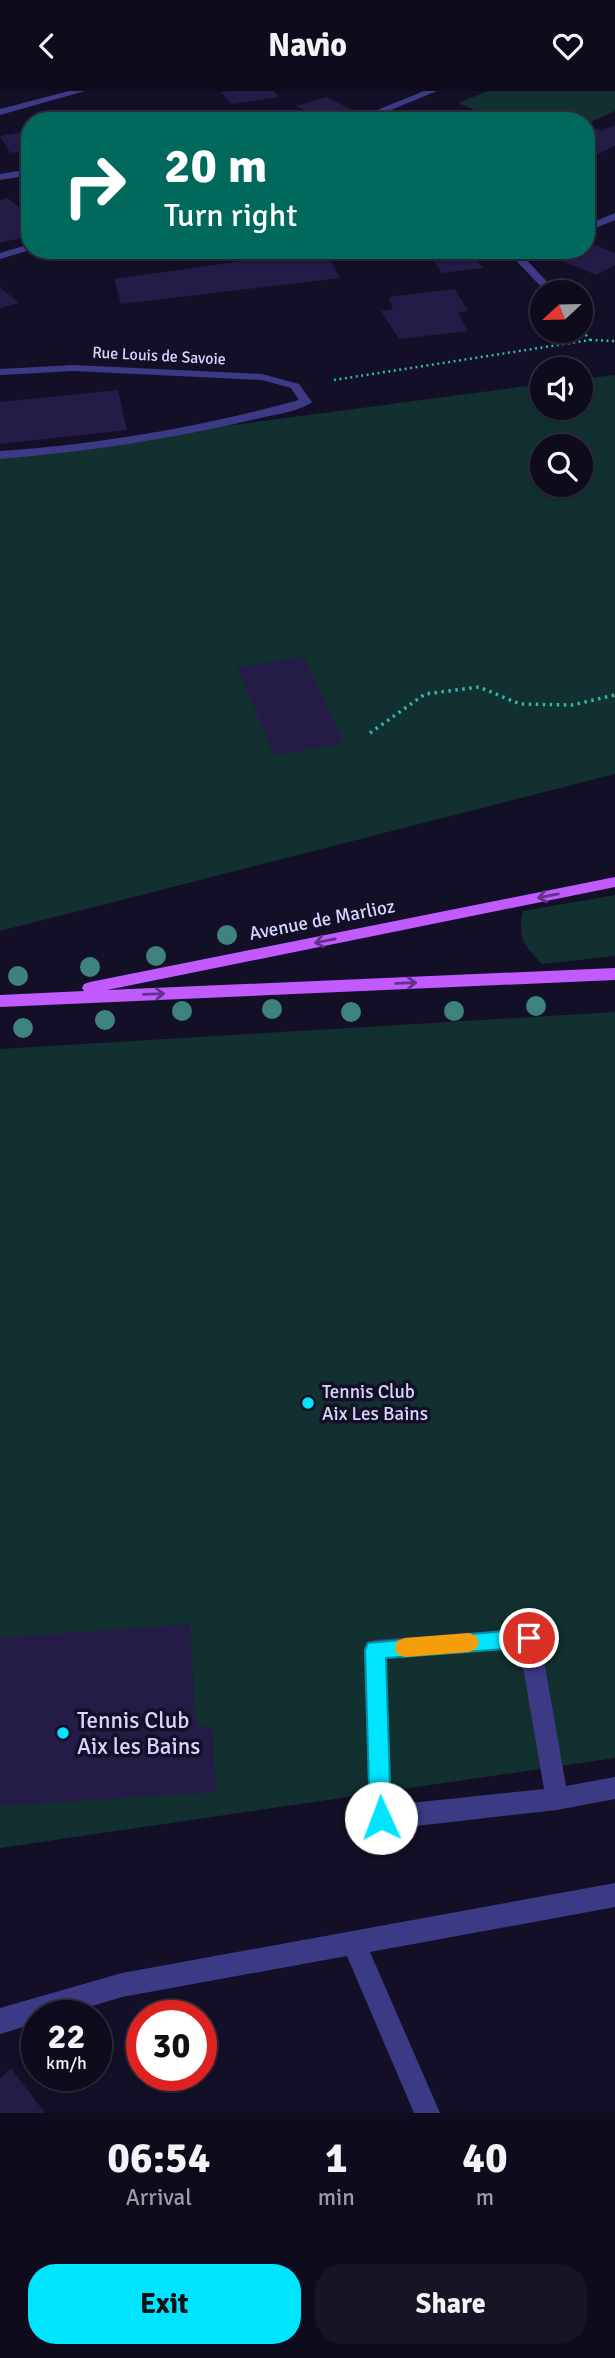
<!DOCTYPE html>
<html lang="en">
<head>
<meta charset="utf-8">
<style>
  :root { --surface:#0e0b1c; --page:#171425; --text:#f1f3f6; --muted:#9b9ba3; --line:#2e2b3b; --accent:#00e5ff }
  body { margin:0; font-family:Signika,sans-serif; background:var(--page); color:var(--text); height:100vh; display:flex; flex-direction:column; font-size:26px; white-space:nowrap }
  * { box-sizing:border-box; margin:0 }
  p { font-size:23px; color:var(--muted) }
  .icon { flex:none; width:38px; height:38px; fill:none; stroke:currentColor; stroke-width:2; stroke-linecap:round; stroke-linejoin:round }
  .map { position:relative; height:2022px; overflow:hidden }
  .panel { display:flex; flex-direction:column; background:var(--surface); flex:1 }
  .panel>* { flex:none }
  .banner { position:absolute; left:21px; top:21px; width:574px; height:147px; border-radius:28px; box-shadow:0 2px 5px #0004,0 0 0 2px var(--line); background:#00695c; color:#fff; overflow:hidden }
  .needle { width:46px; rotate:248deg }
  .fabs { position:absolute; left:530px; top:189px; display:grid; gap:14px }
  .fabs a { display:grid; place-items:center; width:63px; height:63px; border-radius:50%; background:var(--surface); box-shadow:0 2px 5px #0004,0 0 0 2px var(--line); font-size:35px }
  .speed { position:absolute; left:21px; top:1909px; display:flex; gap:14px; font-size:35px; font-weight:700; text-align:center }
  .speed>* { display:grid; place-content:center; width:91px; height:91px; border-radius:50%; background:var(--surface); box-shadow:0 2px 5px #0004,0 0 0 2px var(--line); line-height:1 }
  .speed small { font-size:18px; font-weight:400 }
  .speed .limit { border:10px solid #d22; background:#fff; color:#111 }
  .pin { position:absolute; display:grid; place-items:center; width:60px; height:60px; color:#fff; margin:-30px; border:4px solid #fff; border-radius:50%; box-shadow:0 2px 7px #0007 }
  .me { position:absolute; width:77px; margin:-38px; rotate:358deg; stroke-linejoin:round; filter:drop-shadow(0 0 5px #0008) }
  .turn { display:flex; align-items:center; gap:24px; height:147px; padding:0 28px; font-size:32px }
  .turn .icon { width:91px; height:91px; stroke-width:2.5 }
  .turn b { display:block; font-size:49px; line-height:60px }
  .eta { display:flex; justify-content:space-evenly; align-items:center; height:119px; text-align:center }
  .eta b { font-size:42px; font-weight:800; line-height:49px }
  .cta { display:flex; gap:14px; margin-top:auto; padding:14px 28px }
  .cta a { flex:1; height:80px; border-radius:28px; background:var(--accent); color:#111; font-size:28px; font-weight:800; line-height:80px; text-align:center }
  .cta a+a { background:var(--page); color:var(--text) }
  header { display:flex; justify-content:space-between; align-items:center; height:91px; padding:0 28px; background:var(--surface); font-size:32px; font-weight:800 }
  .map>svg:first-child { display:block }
</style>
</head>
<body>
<header><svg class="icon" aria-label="back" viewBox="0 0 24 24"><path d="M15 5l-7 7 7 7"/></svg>Navio<svg class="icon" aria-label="heart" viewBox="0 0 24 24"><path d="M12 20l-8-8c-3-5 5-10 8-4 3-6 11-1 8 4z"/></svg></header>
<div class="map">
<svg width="615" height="2022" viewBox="0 0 615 2022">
  <rect width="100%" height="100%" fill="#130f26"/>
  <path fill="#12302f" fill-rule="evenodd" d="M488 0H615V20L586 33V30H501L458 12Z
    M615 284V683L0 840V365L542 293V317H581V288ZM542 355H581V394H542Z
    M615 804V865L542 873C524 854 517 847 523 820Z
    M615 921V1667L0 1757V958Z"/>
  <path fill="#241b47" d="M229 0H274L279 6 232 13 221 1Z
    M327 6 356 21 341 27 327 20 310 22 296 15Z
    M612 35H615V55L586 68V41L595 37 601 40Z
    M30 40V59L10 62 0 45Z
    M7 107 30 125V145L0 152V109Z
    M596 154 615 162V174L596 184 564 171Z
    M319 159H325L340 187 121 213 114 188Z
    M442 159H470L483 177 442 182 428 161Z
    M0 196 19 212 0 217Z
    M455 198 468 220 458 221 468 240 399 248 381 220 393 218 388 206Z
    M118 299 127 339 0 353V311Z
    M304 566 344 652 274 664 237 576Z
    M190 1533 196 1636 212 1635 216 1701 0 1715V1547Z
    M11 1977 45 2022H0V1987Z"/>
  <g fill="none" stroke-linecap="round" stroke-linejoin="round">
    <path stroke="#2fb8b0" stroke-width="2.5" stroke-dasharray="2 3.5" stroke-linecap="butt" d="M590 249 615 250
      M334 289 590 249 581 238"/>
    <path stroke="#2fb8b0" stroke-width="3.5" stroke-dasharray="2.5 4.5" stroke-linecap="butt" d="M370 642 425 603 479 596 520 613 572 614 615 604"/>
    <path fill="#3d3a85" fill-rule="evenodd" d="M69 0H85L0 24V18Z
      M424 0H437L364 30H350Z
      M30 78V84L0 89V83Z
      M615 122V129L586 141V134Z
      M30 153V159L0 168V162Z
      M506 159H517L557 201H546Z
      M74 274 262 283 299 293 312 311C299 321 272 324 256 328 171 348 86 361 0 368V360C102 353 201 336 299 309L291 297 262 289 74 280 0 284V278Z
      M529 1537 537 1540 540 1547 566 1695 615 1686V1708L557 1719 381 1739 373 1735 369 1727 364 1559 367 1552 375 1549ZM520 1558 544 1698 392 1714 386 1568Z
      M615 1792V1816L370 1861 440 2022H414L347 1865 122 1906 59 1925H37V1932L0 1943V1917L122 1882Z"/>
    <path fill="#c25bff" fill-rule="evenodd" d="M615 786V796L107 899 615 877V889L0 916V904L84 900 82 897 84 893 90 891Z"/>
  </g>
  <g fill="#3d827b">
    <circle cx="227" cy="844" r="10"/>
    <circle cx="156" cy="865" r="10"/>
    <circle cx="90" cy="876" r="10"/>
    <circle cx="18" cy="885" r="10"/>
    <circle cx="536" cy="915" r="10"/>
    <circle cx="272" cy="918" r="10"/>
    <circle cx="182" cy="920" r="10"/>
    <circle cx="454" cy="920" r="10"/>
    <circle cx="351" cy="921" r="10"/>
    <circle cx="105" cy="929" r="10"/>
    <circle cx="23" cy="937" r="10"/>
  </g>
  <defs><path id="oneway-shaft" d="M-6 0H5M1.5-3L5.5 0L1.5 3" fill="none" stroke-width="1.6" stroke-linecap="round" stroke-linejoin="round" transform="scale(1.75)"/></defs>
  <g stroke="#623188">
    <use href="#oneway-shaft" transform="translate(548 805) rotate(169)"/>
    <use href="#oneway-shaft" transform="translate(325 850) rotate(169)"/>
    <use href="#oneway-shaft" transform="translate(406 892) rotate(-2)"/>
    <use href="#oneway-shaft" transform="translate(154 903) rotate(-2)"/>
  </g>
  <path fill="#00e5ff" stroke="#0095a6" stroke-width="2" d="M529 1538 536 1540 539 1547 536 1553 529 1556 386 1567 391 1727 388 1735 381 1738 373 1735 370 1727 365 1559 368 1552Z"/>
  <path fill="#f59e0b" d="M469 1542 476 1545 479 1552 476 1558 469 1561 405 1566 397 1563 395 1557 397 1550 405 1547Z"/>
  <g fill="#00e5ff" stroke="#130f26" stroke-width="2.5">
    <circle cx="308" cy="1312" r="7"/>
    <circle cx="63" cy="1642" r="7"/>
  </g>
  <g text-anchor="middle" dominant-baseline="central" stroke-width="7" stroke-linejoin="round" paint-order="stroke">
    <g font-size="16" fill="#d9d4ff" stroke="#130f26">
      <text transform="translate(159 265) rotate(3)">Rue Louis de Savoie</text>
    </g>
    <g font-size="19" fill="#d9d4ff" stroke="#130f26">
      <text transform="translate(322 829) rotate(-11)">Avenue de Marlioz</text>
    </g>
    <g font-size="19" fill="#d9d4ff" stroke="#130f26" text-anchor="start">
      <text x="322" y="1301">Tennis Club<tspan x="322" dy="22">Aix Les Bains</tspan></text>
    </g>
    <g font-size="23" fill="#d9d4ff" stroke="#130f26" text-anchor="start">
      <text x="77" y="1629">Tennis Club<tspan x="77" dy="26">Aix les Bains</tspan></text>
    </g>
  </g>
</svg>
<div class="fabs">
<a><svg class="needle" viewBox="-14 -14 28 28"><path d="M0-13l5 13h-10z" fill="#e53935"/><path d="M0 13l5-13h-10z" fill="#9b9ba3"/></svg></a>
<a><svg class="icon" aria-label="sound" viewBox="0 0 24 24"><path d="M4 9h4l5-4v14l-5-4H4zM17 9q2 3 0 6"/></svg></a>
<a><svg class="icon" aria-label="search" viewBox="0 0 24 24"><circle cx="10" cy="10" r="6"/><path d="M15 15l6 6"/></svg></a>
</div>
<div class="speed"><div>22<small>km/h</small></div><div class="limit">30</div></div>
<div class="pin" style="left:529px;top:1547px;background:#d93025"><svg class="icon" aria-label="arrive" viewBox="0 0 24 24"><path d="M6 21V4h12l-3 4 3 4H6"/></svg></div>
<svg class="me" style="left:381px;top:1727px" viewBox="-20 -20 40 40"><circle r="19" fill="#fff"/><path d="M0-13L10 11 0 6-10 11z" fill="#00e5ff"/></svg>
<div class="banner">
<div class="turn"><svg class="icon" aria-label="right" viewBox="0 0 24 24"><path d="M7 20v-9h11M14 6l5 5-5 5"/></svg><div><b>20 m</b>Turn right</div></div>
</div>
</div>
<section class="panel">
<div class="eta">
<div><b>06:54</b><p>Arrival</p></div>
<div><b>1</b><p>min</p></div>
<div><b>40</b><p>m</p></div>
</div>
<div class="cta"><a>Exit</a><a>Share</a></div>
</section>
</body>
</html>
